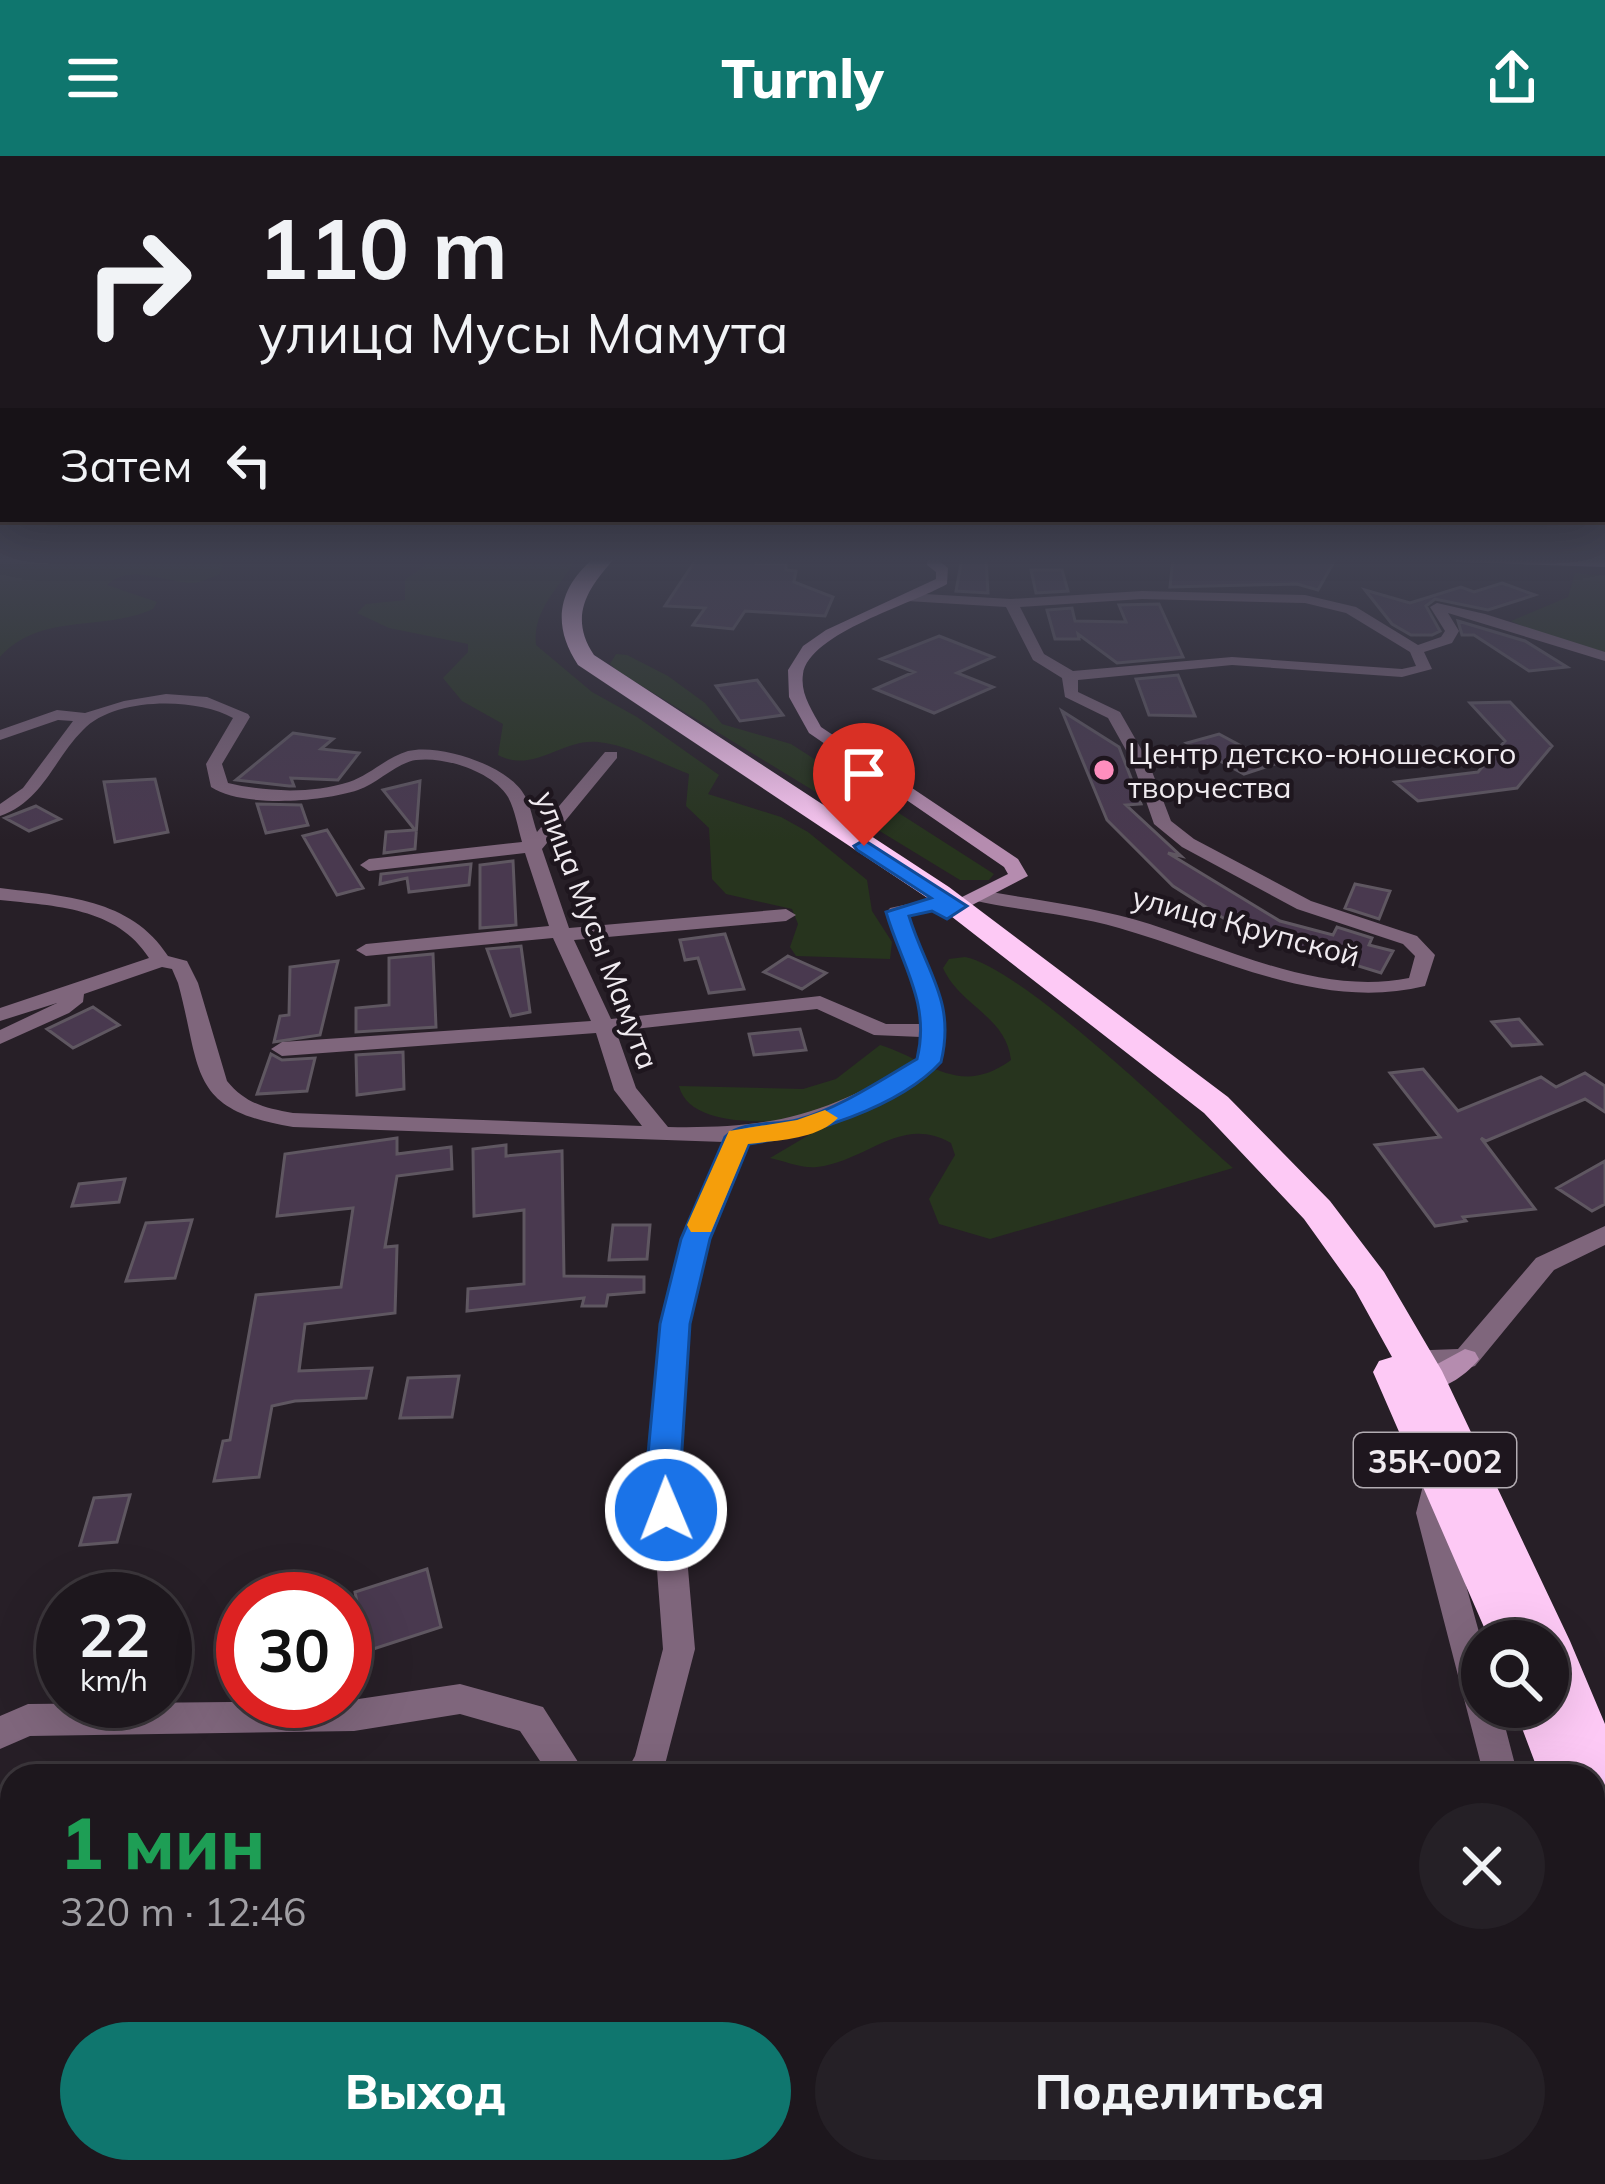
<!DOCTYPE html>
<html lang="ru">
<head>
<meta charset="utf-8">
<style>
  :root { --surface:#1d171d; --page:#252026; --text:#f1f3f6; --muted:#a09fa4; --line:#3b363b; --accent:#0f766e }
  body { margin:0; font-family:Mulish,sans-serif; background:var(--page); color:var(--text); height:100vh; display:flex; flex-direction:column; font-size:45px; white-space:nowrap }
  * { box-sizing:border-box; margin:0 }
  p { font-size:39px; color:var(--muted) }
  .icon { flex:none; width:66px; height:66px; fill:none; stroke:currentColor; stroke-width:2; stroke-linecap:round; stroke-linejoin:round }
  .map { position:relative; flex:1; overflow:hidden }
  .details { position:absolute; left:0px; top:1608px; width:1605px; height:420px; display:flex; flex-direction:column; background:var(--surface); border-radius:36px 36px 0 0; box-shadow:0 12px 48px #0002,0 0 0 3px var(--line) }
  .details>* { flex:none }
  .top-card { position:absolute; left:0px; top:0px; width:1605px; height:366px; box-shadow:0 12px 48px #0002,0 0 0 3px var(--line); background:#1d171d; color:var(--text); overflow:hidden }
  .buttons { position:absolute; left:1461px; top:1464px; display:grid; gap:24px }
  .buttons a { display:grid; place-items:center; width:108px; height:108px; border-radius:50%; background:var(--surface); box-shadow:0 12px 48px #0002,0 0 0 3px var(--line); font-size:60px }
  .speed { position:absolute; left:36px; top:1416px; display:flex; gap:24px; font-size:60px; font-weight:700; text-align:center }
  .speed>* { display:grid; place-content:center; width:156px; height:156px; border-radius:50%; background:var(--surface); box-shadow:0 12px 48px #0002,0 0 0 3px var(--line); line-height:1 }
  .speed small { font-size:30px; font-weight:400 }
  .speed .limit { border:18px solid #d22; background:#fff; color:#111 }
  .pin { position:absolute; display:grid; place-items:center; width:102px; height:102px; color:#fff; margin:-123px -51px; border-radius:50% 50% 50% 0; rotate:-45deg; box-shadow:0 0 12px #0007 }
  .pin .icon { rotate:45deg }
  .me { position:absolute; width:132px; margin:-66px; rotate:359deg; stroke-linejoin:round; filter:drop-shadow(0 0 9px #0008) }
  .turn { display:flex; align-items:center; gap:42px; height:252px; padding:0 60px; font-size:54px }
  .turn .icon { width:156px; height:156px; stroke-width:2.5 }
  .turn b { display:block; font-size:84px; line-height:102px }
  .then { display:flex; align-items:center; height:114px; padding:0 60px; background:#0003; gap:24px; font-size:45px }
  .round { display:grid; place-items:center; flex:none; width:126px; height:126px; border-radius:63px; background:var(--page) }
  .overview { display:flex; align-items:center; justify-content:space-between; height:204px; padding:0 60px }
  h1 { font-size:72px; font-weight:800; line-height:90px; color:#1e9e55 }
  .primary-button { display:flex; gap:24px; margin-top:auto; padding:24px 60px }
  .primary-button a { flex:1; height:138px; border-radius:72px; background:var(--accent); color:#fff; font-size:48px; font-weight:800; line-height:138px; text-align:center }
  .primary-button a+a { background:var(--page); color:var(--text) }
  header { display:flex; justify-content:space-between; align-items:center; height:156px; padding:0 60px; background:var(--accent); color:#fff; font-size:54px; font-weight:800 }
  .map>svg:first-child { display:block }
</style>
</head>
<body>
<header><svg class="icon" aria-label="menu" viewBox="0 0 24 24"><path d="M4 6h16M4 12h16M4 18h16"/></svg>Turnly<svg class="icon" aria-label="share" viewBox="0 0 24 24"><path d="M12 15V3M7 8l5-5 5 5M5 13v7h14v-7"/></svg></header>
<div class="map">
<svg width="1605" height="2028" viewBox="0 0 1605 2028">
  <rect width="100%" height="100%" fill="#271f27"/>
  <path fill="#27341e" d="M0 402H238L223 407 220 418C211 421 201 427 192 427 164 426 129 407 107 429L157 446 153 453C103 476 40 456 0 501Z
    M423 402H576C561 431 532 453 536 489L592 536 637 561 719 619 708 638 781 661 808 676 867 724 872 755 892 786 890 803 796 800 790 791 798 768 792 753 726 738 712 723 709 672 686 650 689 618C660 607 629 589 598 586 562 582 534 618 498 599L503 568 462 545 443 522 468 496V488L389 472 357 457 366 448 405 444V424L424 410Z
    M1575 417 1605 420V497L1545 481 1511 465 1568 441Z
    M616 498 627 499 668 520 705 547 722 568 791 588 994 718 989 724H960L619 516 610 508Z
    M965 801C1024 813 1179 965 1233 1012L990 1083 939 1068 929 1043 955 999 951 987C902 958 867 1005 817 1011 803 1013 784 1005 770 1002L836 963C794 963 691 979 679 930L803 933 836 923 880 889C929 904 959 942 1011 904 1006 860 960 850 943 812L949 803Z"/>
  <path fill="#49394f" stroke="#5f5761" stroke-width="3" d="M697 402H756V408H786V414L796 415 794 426 833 441 825 460 745 455 733 473 693 469 705 452 665 450Z
    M962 402H986L988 437 956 435Z
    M1173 402H1336L1318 434 1297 428 1170 431Z
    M1031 414H1062L1068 435 1036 437Z
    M1502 427 1535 439 1488 454 1435 443 1426 450 1440 475 1432 479H1411L1392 468 1365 434 1410 447 1461 431 1474 436Z
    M1159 448 1183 501 1117 507 1078 478 1079 483H1055L1047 454 1072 452 1075 465 1126 466 1119 449Z
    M1458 465 1525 485 1567 511 1529 515 1474 479H1462Z
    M939 480 993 501 957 517 993 531 934 557 875 533 914 516 881 503Z
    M1178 519 1195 560 1149 559 1136 523Z
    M757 524 783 559 740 565 716 530Z
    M1510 546 1552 590 1517 632 1418 645 1395 626 1478 616 1505 585 1470 547Z
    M1062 555 1119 591 1141 648 1126 649 1181 700 1168 697 1280 765 1333 779 1337 771 1372 782 1369 789 1393 795 1381 817 1242 774 1173 730 1107 664Z
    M293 577 333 583 321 593 359 597 338 624 291 622 294 630H289L236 624Z
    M1219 578 1275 608 1244 618 1187 587Z
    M155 623 168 676 115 686 104 626Z
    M420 625 415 693 384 697 386 676 415 674 383 634Z
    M257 648 301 649 308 669 266 677Z
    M36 650 60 663 29 675 5 662Z
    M327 674 363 732 337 739 303 680Z
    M513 705 516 769 480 772V709Z
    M471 708 469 729 409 736 407 722 380 728 381 718Z
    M1355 728 1390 735 1379 763 1345 752Z
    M725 778 744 833 709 837 698 802 685 804 680 784Z
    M521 790 530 856 511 860 487 793Z
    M433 798 436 871 356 876V852L389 849V802Z
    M788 800 826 817 802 833 764 816Z
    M338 805 320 879 274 886 280 860 289 859 290 811Z
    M93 851 119 869 73 892 47 873Z
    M1519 863 1541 888 1512 890 1492 866Z
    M800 873 806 894 754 899 749 878Z
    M403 896 404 933 357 939 356 899Z
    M271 898 282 904 315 902 307 935 257 938Z
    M1423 913 1458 955 1541 921 1556 931 1585 917 1605 930V956L1585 943 1486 985 1481 982 1535 1053 1463 1061 1466 1065 1435 1070 1375 989 1440 981 1390 917Z
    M397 982V998L451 991 452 1013 397 1020 385 1091 397 1090 395 1157 305 1168 299 1215 372 1212 366 1242 295 1245 272 1250 259 1321 214 1325 223 1285 230 1284 256 1139 341 1131 353 1052 277 1060 285 998Z
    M506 989V1000L562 995 564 1120 644 1121V1136L608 1139 606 1150H582L584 1142 467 1155 468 1133 524 1128V1054L474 1060 473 993Z
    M1605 1005V1048L1592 1055 1557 1032Z
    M125 1023 119 1046 72 1050 79 1028Z
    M192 1064 175 1122 126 1125 146 1067Z
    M613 1069H650L647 1103 609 1104Z
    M459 1220 452 1261 400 1262 408 1222Z
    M130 1339 117 1386 80 1389 94 1342Z
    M427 1413 441 1471 367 1495 355 1436Z"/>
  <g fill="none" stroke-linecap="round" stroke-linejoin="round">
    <path fill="#7f667c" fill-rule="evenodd" d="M1142 435 1305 439 1356 451 1418 489 1441 481 1445 475 1430 451 1437 447 1485 458 1605 496V505L1448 457 1459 475 1452 487 1424 496 1432 513 1402 521 1232 509 1078 524V536L1120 556 1148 605 1171 665 1194 683 1311 745 1417 780 1435 799 1425 830C1320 856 1218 800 1119 772 1071 758 1021 755 972 744L969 740 979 734C1030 743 1082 749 1133 763 1220 788 1316 841 1409 822L1415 800 1403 788 1297 753 1182 691 1154 668 1132 605 1108 562 1065 541 1062 522 1033 504 1006 451 907 445 900 441 907 437 1011 443ZM1142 443 1305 447 1346 457 1410 496 1416 510 1402 513 1232 501 1073 515 1044 498 1020 451Z
      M166 538 207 541 248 558 250 561 222 608 228 627C266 636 311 638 349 626 370 619 387 601 408 595 440 587 510 610 525 640 531 651 533 665 537 676L605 596H617V602L542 693 569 772 786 753 796 759 786 765 574 784 611 863 820 840 886 868H921L914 830 887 756 890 752 936 742 946 748 943 752 908 760C925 810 958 860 936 911 876 948 819 977 748 984L708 1083 688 1168 679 1309 695 1493 662 1620H624L635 1600 663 1493 649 1309 662 1168 682 1083 724 986 293 971C187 954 202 915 178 827L172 813 162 811 84 838 83 846 69 857 0 888V874L57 847 0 865V852L149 802C117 751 54 750 0 744V732C63 740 131 742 168 800L187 805 198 827 227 925C246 948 265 952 293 957L642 970 614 934 596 877 282 900 271 893 282 886 591 865 553 782 366 800 356 794 366 788 549 770 525 697 369 715 360 709 369 703 522 686C518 672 515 654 508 641 493 616 445 600 416 604 396 607 377 628 358 634 322 646 243 652 211 631L206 608 233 562C196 541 114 541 83 574 53 604 43 645 0 660V648L23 632 73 565 58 564 0 584V574L57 554 85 557 124 545ZM817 853 874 879 921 881 918 903C827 959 774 973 668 971L636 932 616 875Z
      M1605 1070V1089L1554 1114 1475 1210 1465 1213 1404 1209 1400 1202 1404 1195 1458 1193 1536 1102Z
      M1437 1310 1447 1314 1452 1322 1446 1357 1482 1487V1551H1500L1518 1620H1484L1416 1357 1427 1314Z
      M460 1528 543 1551 587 1620H550L520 1575 460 1558 354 1575 30 1580 0 1593V1560L28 1548 345 1545Z
      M12 1972V2015L0 2020V1977Z
      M1450 2016H1492L1487 2028H1445Z"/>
    <path fill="#b58caf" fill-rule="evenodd" d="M1450 402 1605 403V411L1456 406Z
      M927 403H937L948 412 947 428C913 448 809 477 803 518 800 538 812 554 821 571L1018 703 1028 720 947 762 940 760V752L1008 718 1004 711 809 577 789 541 788 514 803 490 826 474 936 423V416L927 409Z
      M1465 1193 1475 1196 1479 1203C1467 1219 1437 1240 1417 1233L1413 1226 1417 1219Z"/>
    <path fill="#fdc9f5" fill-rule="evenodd" d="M594 402H615C588 432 568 460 594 499L949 731 1228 941 1330 1045 1384 1116 1442 1215 1570 1485 1605 1568V1656L1593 1652V1620H1540L1514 1551H1548V1485H1490L1373 1216 1379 1205 1392 1201 1355 1134 1304 1063 1204 957 929 743 578 509C552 470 557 433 594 402Z
      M1593 1665 1605 1670V1751L1593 1746Z"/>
  </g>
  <linearGradient id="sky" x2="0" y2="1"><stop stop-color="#151115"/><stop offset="0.59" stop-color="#414252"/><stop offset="1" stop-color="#414252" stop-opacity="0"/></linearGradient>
  <rect width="1605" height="685" fill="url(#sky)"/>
  <path fill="#1a73e8" stroke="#114b97" stroke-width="3" d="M864 684 967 750 947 763 932 755 909 760C926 816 956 845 941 906 899 952 808 979 749 988L710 1083 690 1168 681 1309 683 1354 678 1364 666 1368 654 1364 649 1354 647 1309 660 1168 681 1083 725 981C741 964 775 970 797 964 840 952 879 925 917 903 931 847 901 808 886 756L931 742 857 694 854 690Z"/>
  <path fill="#f59e0b" d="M825 954 838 962C816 984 778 984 748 988L711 1076H691L687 1069 729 975 797 964Z"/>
  <circle fill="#fe8ebe" stroke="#1e161e" stroke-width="4.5" cx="1104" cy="614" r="12"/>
  <g text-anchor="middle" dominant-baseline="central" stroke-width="9" stroke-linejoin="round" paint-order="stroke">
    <g font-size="30" fill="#f0ebf0" stroke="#1e161e" text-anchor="start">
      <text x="1128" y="597">Центр детско-юношеского<tspan x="1128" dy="34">творчества</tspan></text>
    </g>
    <g font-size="30" fill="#f0ebf0" stroke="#1e161e">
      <text transform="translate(1246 770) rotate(15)">улица Крупской</text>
      <text transform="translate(597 774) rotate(69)">улица Мусы Мамута</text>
    </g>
    <rect fill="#1e161e" stroke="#b1abb1" stroke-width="3" x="1354" y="1277" width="162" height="54" rx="9"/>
    <g font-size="33" font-weight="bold" fill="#f0ebf0">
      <text x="1435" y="1304">35К-002</text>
    </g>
  </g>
</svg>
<div class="buttons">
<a><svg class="icon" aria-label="search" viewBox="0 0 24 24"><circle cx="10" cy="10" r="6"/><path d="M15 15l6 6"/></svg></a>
</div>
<div class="speed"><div>22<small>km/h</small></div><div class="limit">30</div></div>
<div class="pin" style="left:864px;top:690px;background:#d93025"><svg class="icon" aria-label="arrive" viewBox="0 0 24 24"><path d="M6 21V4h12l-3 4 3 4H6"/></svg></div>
<svg class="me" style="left:666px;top:1354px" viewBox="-20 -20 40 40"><circle r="17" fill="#1a73e8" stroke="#fff" stroke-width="3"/><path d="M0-11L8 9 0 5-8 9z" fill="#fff"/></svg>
<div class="top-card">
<div class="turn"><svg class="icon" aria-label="right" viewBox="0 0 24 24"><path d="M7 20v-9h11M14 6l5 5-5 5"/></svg><div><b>110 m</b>улица Мусы Мамута</div></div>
<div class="then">Затем<svg class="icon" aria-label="left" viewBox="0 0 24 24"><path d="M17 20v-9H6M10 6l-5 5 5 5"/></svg></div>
</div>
<section class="details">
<div class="overview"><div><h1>1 мин</h1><p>320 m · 12:46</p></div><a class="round"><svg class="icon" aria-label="close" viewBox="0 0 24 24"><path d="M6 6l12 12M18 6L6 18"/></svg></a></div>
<div class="primary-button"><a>Выход</a><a>Поделиться</a></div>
</section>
</div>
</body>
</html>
